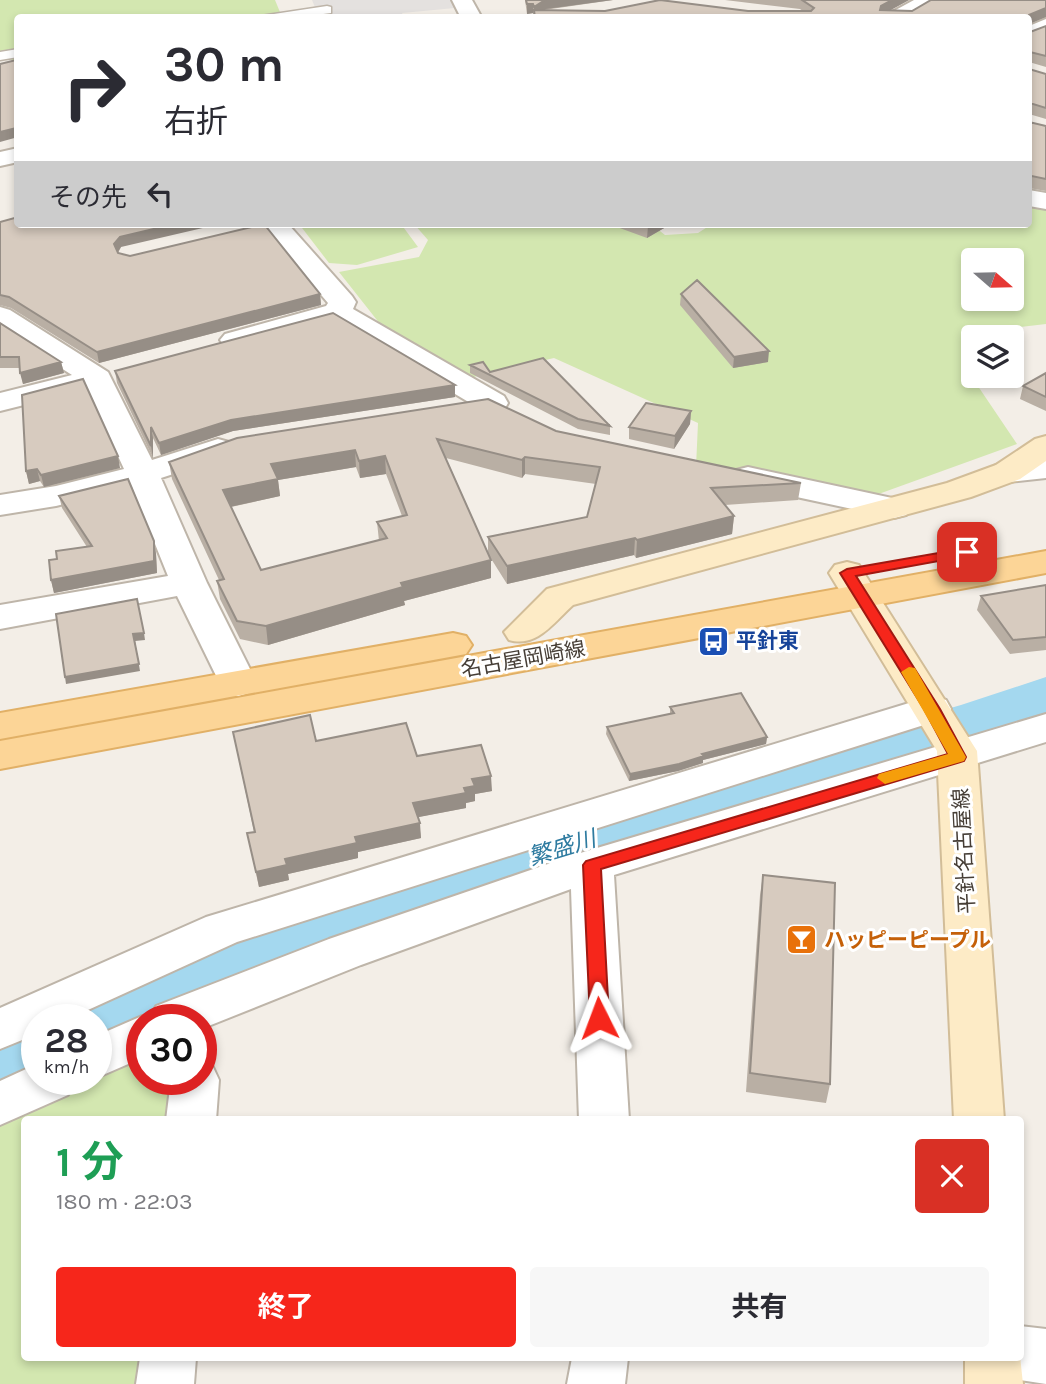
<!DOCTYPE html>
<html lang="ja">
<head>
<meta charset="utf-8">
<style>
  :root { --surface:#fff; --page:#f7f7f7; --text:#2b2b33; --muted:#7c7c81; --accent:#f6261b }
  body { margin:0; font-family:Karla,"Noto Sans JP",sans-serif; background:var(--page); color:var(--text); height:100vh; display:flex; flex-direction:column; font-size:26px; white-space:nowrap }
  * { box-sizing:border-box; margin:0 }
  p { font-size:23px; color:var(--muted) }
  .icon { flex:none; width:38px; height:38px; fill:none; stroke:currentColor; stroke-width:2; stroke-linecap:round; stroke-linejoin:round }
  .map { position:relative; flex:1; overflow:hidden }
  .side { position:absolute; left:21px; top:1116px; width:1003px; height:245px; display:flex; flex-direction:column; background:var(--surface); border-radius:7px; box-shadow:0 4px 10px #0003 }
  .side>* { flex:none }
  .banner { position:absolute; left:14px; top:14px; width:1018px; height:214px; border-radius:7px; box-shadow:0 4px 10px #0003; background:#fff; color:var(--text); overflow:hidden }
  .needle { width:46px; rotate:110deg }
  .tools { position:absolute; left:961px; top:248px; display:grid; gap:14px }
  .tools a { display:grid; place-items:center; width:63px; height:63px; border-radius:7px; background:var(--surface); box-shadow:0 4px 10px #0003; font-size:35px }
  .speed { position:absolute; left:21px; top:1004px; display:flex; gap:14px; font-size:35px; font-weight:700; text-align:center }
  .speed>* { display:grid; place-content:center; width:91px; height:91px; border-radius:50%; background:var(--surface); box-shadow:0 4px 10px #0003; line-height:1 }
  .speed small { font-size:18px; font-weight:400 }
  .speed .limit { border:10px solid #d22; background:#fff; color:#111 }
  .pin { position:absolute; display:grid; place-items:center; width:60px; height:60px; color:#fff; margin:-30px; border-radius:14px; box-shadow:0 4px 10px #0006 }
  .me { position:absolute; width:77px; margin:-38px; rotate:357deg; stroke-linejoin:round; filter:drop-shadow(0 0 5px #0008) }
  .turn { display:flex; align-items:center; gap:24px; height:147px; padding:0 35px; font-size:32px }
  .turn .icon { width:91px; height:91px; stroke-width:2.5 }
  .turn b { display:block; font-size:49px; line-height:60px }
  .then { display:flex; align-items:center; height:66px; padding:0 35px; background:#0003; gap:14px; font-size:26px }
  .round { display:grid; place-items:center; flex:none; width:74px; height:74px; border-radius:7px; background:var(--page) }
  .overview { display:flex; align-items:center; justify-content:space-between; height:119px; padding:0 35px }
  h1 { font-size:42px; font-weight:700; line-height:52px; color:#1e9e55 }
  .action { display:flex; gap:14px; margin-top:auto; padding:14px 35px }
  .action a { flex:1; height:80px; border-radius:7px; background:var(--accent); color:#fff; font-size:28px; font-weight:700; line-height:80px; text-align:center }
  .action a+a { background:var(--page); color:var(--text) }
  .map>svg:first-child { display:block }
</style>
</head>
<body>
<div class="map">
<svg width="1046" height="1384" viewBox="0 0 1046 1384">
  <rect width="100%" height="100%" fill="#f3eee7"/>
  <path fill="#d3e7b0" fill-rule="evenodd" d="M0 0H275L282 17 18 18 17 61 0 57Z
    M1029 200 1046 202V324L996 330 987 338H973V350L961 361 1017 444 862 500 696 467 698 423 554 358 465 379 384 329 339 272 419 257 428 240 414 224H651L665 235 698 233 712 224H1029ZM973 261H1012V299H973Z
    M299 224H401L418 247 357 265 329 263Z
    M142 1041V1080H187L183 1120H24V1358H161L158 1384H0V1111L63 1080H96V1064Z"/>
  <path fill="#e4e1df" d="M312 0H450L455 8 402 13 404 17H319Z"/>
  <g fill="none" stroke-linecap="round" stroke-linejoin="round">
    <path fill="#a4d8ef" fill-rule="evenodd" d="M1046 677V725L307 954 168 1020H142V1033L96 1052V1020H37V1080H42L0 1096V1021L37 1008 50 1012 58 996 254 909 282 900 961 705Z"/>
    <defs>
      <path id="lane" d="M327 6 331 7V13L292 18H248Z
        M18 49V57L0 60V52Z"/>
      <path id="street" d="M452 0H472L482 18H461Z
        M914 0H941L909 18H881Z
        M1046 19V33L1029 40V26Z
        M18 148V162L0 166V152Z
        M1029 190 1046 193V209L1029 206Z
        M261 224H288L352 296 356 302 353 309 504 396 508 403 504 410 493 412 482 410 334 322 235 349 225 346 220 340 225 334 326 306 328 303Z
        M0 307 10 310 108 372 152 460 218 439 229 442 234 449 229 456 161 478 207 583 257 683 252 692 238 696 224 692 177 596 0 629V605L168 576 132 487 56 506 0 515V495L56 486 124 469 86 387 84 390 0 411V393L72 375 0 329Z
        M1046 458V478L1008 482 996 479 992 472 996 465Z
        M748 467 906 501 911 508 906 515 894 518 736 484 732 477 736 470Z
        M932 696 946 700 951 709 946 718 237 942 66 1020H37V1034L0 1049V1008L206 917Z
        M1046 714V742L614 875 629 1120H579L571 889 361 965 201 1029V1020H142V1058L96 1078V1036L142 1016 150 1019 156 1006 329 939 577 854Z
        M201 1061 212 1065 219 1080 216 1120H166L171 1080H201Z
        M37 1064V1080H75L68 1095 0 1125V1081Z
        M1020 1326 1046 1329V1384L1020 1380 1000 1372 994 1358H1020Z
        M140 1358H196L194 1384H136Z
        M572 1358H628L625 1384H567Z"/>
      <path id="secondary" d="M1046 436V461L1020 479 971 497 573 605C553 623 537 648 509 640L504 632 547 589 947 483 996 465 1035 439Z
        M847 562 859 565 977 751 1004 1120H954L937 751 829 573 835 565Z
        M1020 1356 1023 1384H965V1358Z"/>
      <path id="primary" d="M1046 551V573L0 769V741Z
        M453 633 466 636 472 645 466 654 0 739V713Z"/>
    </defs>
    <use href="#lane" stroke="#beb5a9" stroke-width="3"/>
    <use href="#street" stroke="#beb5a9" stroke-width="4"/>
    <use href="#secondary" stroke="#d2bd98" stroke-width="4"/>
    <use href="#primary" stroke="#e1b066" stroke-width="4"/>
    <use href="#lane" fill="#fff" fill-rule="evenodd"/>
    <use href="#street" fill="#fff" fill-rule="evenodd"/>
    <use href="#secondary" fill="#fdebc6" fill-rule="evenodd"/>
    <use href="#primary" fill="#fcd597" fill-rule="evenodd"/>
  </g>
  <path fill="#b9afa4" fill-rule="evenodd" d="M525 0H613L544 10 605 11 660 0 748 11H803L800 9 725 0H909L890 10 912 11 931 0H1046V17L1029 24 1030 32 1046 26V67L1029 62V69L1046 74V119L1029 114V122L1046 126V191L1029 188V18H534L533 13 527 14Z
    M0 222 121 247 118 253 130 256 320 294 321 305 99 363 11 308 0 305Z
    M617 224H671L647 238 617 227Z
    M682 224H702L697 228Z
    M681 294 768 362 733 368 680 305Z
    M0 323 61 362 64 373 23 384 20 368H0Z
    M470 365 490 372 610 426V435L578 429 470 373Z
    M115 371 455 385V397L233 431 161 455 153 438V458L117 383Z
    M1046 373V411L1020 399 1023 386Z
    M22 395 120 468 44 487 40 481 29 484 26 471Z
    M691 411 690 424 674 449 629 439V427Z
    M556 431 801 483 798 500 725 505 734 516 732 534 636 558 634 555 507 584 490 557 491 578 404 601 405 605 268 645 240 639 220 599 217 581 219 580 172 479 169 462 237 438ZM446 458 522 478 525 474 596 484 587 517 488 537V553ZM356 467 360 478 386 474 402 516 377 522 379 541 261 570 231 507 280 496 278 480Z
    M59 496 154 541 156 554 157 573 54 593 51 580 57 559 87 547 62 508Z
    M1046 585V650L1010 654 977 610 981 596Z
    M670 707 767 737 766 744 703 760V763L678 771 629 781 606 734 607 727 670 714Z
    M233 732 316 741 417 756 492 791 475 794V801L466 803V808L418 817 421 838 358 852V858L288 874 289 880 259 887 247 833 254 832Z
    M763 875 830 1084 826 1103 746 1092 760 895Z"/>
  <path fill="#968e86" d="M545 0H613L546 9 535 16 534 10V17V7Z
    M892 0H909L880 16 881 6Z
    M527 4H533V13L527 14Z
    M1046 8V17L1029 24V15Z
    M16 128 18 137 0 142V132Z
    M175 224H220L121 247 116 255 114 244 120 237Z
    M652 224H671L647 238 648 226Z
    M320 294 321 305 99 363 97 352Z
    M769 351 768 362 733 368 734 357Z
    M61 362 64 373 23 384 20 373Z
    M455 385V397L233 431 161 455 159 443 231 420Z
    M691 411 690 424 674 449 675 436Z
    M151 427 153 438V458L151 446Z
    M355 450 356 467 278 480 280 496 225 508 223 490 271 464Z
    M118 456 120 468 44 487 41 475Z
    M385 456 386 474 360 478 359 461Z
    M525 457V474L522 478V460Z
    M37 469 40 481 29 484 26 471Z
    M734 516 732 534 636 558 637 540Z
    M635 538 634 555 507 584V566Z
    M154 541 156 554 157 573 54 593 51 580Z
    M491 560V578L404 601 405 605 268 645 266 626 401 583Z
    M144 633 145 640 135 641 140 671 66 684 65 677 133 634Z
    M767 737 766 744 703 760V763L678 771 629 781 630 774Z
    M491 776 492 791 475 794V801L466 803V808L414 818 413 803 464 788 472 779Z
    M420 823 421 838 358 852V858L288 874 289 880 259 887 256 872 285 859 355 837Z"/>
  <path fill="#d7cbbf" stroke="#968e86" stroke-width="2" fill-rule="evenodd" d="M526 0H545L534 7 533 4H527Z
    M660 0 748 11H811L814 8 802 0H892L881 6 880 10 912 11 931 0H1046V8L1029 15V18H535L534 10 605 11Z
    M1029 19 1030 32 1046 26V56L1030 52 1029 69 1046 74V108L1030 103 1029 122 1046 126V179L1032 176 1029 180Z
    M16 60 18 61V129L16 128 0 132V64Z
    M18 217V224H175L120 237 114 244 118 253 130 256 264 224 320 294 97 352 9 297 0 295V222Z
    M697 280 769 351 734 357 681 294Z
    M333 313 455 385 231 420 159 443 151 427V446L115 371Z
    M0 323 61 362 20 373 19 357H0Z
    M543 358 610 426 578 419 470 365 483 362 490 372Z
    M1046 373V397L1023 386Z
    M83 379 118 456 41 475 37 469 26 471 22 395Z
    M488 399 556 431 801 483 711 488 734 516 637 540 635 538 507 566 488 537 587 517 600 467 525 457 522 460 437 439 491 560 401 583 403 587 266 626 237 621 217 581 224 579 169 462 237 438ZM355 450 359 461 385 456 407 515 377 522 387 538 261 570 223 490 278 479 271 464Z
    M646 403 691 411 675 436 629 427Z
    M128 479 154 541V561L51 580 49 560 57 559 56 551 92 546 59 496Z
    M1046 585V637L1013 640 981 596Z
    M137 599 144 633 133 634 139 664 65 677 56 614Z
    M741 693 767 737 702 754 704 756 679 764 630 774 607 727 674 713 670 707Z
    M310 715 316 741 406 723 417 756 481 745 491 776 472 779 475 786 464 788 466 793 413 803 420 823 355 837 357 843 285 859 287 865 256 872 247 833 255 832 233 732Z
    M763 875 835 883 830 1084 750 1073Z"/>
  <path fill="#f6261b" stroke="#a01912" stroke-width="2" d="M967 548 972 549V555L856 576 940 709 966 757 964 761 601 869 609 1018 606 1024H592L590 1018 583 865 586 861 948 754 924 709 840 573 847 569Z"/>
  <path fill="#f59e0b" d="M909 667 915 668 966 757 964 761 885 784 877 778 879 774 948 754 901 672Z"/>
  <defs>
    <symbol id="bus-square" viewBox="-11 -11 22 22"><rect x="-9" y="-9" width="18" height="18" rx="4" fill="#1a4fb4" stroke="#fff"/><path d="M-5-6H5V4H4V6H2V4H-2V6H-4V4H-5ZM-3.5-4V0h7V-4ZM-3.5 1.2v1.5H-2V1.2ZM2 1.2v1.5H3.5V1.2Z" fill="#fff"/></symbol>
    <symbol id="bar-square" viewBox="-11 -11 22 22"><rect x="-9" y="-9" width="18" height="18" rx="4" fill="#e8710a" stroke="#fff"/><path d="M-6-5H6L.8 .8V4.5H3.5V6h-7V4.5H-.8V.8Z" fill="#fff"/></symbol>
  </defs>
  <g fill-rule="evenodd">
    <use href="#bus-square" x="696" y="624" width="35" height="35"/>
    <use href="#bar-square" x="784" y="922" width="35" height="35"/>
  </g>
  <g text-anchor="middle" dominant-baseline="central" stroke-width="6" stroke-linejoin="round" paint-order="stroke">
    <g font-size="21" font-weight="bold" fill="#164399" stroke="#fff" text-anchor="start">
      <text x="736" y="641">平針東</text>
    </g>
    <g font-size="21" fill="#463e36" stroke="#fff">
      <text transform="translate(523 659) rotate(-10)">名古屋岡崎線</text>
      <text transform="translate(964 851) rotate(-93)">平針名古屋線</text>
    </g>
    <g font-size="21" font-weight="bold" fill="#c56008" stroke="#fff" text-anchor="start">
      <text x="824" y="940">ハッピーピープル</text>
    </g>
    <g font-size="23" font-style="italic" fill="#2e7ba0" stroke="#fff">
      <text transform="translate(562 848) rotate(-17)">繁盛川</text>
    </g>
  </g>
</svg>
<div class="tools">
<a><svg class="needle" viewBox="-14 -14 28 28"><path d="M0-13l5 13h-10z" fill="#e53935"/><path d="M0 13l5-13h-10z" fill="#7c7c81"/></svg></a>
<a><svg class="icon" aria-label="layers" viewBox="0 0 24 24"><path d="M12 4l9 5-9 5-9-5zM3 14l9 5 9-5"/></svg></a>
</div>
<div class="speed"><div>28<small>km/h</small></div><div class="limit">30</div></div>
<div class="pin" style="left:967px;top:552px;background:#d93025"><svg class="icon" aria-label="arrive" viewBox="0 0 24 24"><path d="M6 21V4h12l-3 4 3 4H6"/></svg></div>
<svg class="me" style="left:599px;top:1018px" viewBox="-20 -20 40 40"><path d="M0-17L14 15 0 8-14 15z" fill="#f6261b" stroke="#fff" stroke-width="4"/></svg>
<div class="banner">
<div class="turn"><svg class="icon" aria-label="right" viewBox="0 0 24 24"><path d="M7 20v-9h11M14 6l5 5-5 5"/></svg><div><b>30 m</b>右折</div></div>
<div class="then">その先<svg class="icon" aria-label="left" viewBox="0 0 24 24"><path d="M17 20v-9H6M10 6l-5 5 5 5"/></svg></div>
</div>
<section class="side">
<div class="overview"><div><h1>1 分</h1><p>180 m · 22:03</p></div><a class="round" style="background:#d93025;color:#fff"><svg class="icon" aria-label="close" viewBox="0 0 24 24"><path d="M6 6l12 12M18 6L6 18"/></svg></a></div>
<div class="action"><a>終了</a><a>共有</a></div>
</section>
</div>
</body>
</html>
